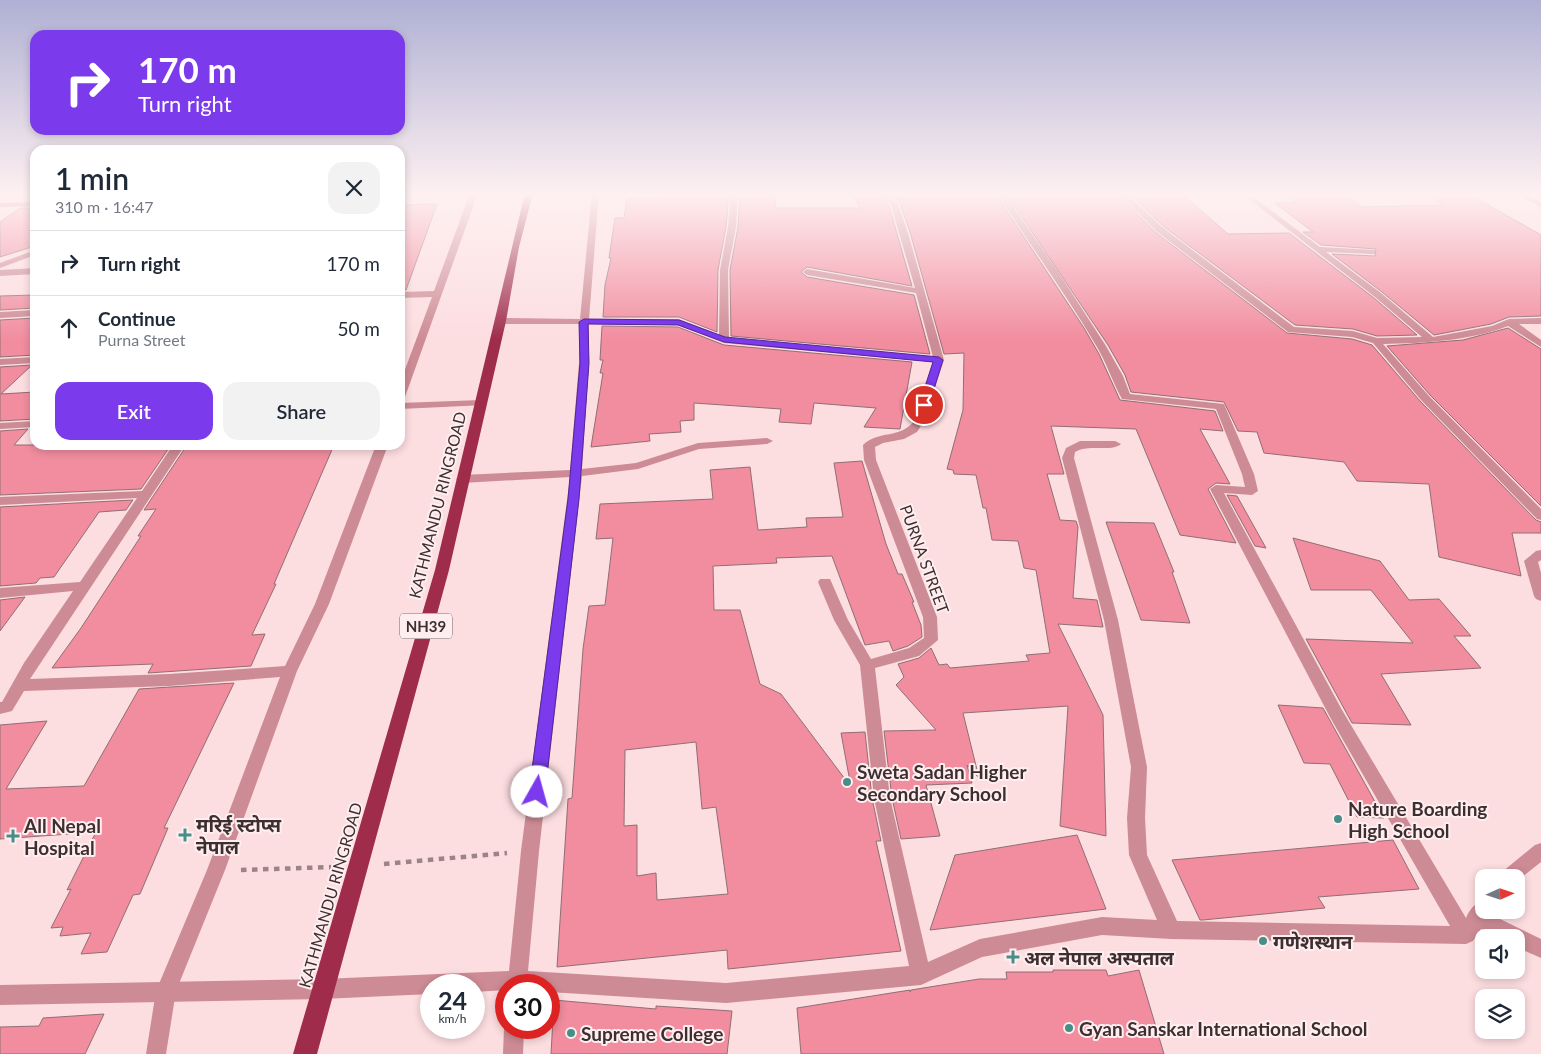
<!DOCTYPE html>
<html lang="en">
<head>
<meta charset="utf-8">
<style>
  :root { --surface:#fff; --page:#f2f2f3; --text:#1f2937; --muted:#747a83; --line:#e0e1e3; --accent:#7c3aed }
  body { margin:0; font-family:Lato,"Noto Sans Devanagari",sans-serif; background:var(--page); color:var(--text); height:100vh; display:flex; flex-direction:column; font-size:19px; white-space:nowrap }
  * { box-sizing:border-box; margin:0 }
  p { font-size:16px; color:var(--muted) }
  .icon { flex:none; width:28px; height:28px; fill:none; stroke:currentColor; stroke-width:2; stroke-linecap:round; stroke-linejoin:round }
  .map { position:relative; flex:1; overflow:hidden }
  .details { position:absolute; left:30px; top:145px; width:375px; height:305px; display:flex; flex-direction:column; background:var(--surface); border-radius:15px; box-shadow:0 2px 8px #0003 }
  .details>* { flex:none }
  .guide { position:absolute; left:30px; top:30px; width:375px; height:105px; border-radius:15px; box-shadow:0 2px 8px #0003; background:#7c3aed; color:#fff; overflow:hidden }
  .needle { width:32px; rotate:87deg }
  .controls { position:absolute; left:1475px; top:869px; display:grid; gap:10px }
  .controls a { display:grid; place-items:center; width:50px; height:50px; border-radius:10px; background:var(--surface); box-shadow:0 2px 8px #0003; font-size:25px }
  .speed { position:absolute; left:420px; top:974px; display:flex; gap:10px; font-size:25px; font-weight:700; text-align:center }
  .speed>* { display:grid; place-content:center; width:65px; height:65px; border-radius:50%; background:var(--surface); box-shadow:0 2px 8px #0003; line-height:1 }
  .speed small { font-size:12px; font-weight:400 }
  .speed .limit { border:8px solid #d22; background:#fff; color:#111 }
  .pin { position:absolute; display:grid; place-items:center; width:42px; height:42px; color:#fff; margin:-21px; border:2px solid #fff; border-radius:50%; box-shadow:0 1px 5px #0007 }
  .me { position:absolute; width:55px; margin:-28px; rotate:7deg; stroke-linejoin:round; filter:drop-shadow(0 0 4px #0008) }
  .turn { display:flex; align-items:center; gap:18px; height:105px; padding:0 25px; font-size:22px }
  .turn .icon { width:65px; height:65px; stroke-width:2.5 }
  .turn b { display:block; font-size:35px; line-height:42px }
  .round { display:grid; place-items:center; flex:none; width:52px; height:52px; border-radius:15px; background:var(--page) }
  .head { display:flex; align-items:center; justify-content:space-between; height:85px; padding:0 25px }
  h1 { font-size:30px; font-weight:600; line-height:38px }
  .action { display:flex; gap:10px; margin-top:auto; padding:10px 25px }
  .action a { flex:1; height:58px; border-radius:15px; background:var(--accent); color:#fff; font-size:20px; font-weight:600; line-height:58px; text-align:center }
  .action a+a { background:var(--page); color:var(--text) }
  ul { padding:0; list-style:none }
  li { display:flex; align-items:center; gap:15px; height:65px; padding:0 25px; border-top:1px solid var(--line) }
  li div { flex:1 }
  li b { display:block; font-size:19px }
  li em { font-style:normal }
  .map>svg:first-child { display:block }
</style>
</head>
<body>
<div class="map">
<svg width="1541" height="1054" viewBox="0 0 1541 1054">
  <rect width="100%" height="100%" fill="#fcdde0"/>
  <path fill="#f18d9f" stroke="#916e73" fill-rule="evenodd" d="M670 193H729L726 227 718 270 717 332 679 317H603L605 285 611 258H609L615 218H624L627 199 670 198Z
    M740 193H774L776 208H860L851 193H878L889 206 912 286 807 267 801 272 807 277 914 295 930 354 731 336 730 270 738 227Z
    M890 193H995L1084 328 1099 354 1120 400 1215 411 1223 431 1200 429 1230 484 1216 483 1208 489 1236 543 1180 535 1136 429 1051 426 1064 474H1047L1060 520 1076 521 1078 527 1073 598 1097 600 1103 627 1058 624 1103 715 1106 836 1060 826 1068 706 963 713 979 778 967 765 972 783 926 785 940 836 901 839 892 798 884 731 936 730 896 685 904 677 898 664 919 658 931 648 939 665 947 664 950 668 1029 661 1026 655 1050 653 1036 570 1024 568 1018 541 992 540 986 508H983L976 475 954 474 953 470 947 469 963 410 964 353 944 354 910 232 900 203Z
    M1006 193H1116L1155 232 1287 333 1352 339 1372 345 1420 401 1536 520 1541 522V533H1512L1521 576 1439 557 1429 484 1357 481 1344 462 1264 453 1257 432 1238 431 1224 402 1131 392 1125 375 1108 345Z
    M1129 193H1181L1228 234 1289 233 1374 298 1417 335 1377 336 1353 329 1295 325 1163 226Z
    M1283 193H1344L1362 207 1443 205 1426 193 1469 194 1541 235V316L1509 317 1491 324 1434 335 1382 292 1332 254 1375 256 1376 249 1321 245 1303 232H1313L1275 203H1296Z
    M437 204 406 290H400V205Z
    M20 208H35V246L0 257V222Z
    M35 295V308L0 310V296Z
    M35 318V355L0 357V320Z
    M602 326 678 327 724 345 912 362 900 429 864 427 876 408 814 403 811 424 779 422 781 409 694 403V420L680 421 681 432 649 434 650 441 591 447 603 373H600L603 360H600Z
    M1508 328 1541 349V506L1430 395 1387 346 1463 340Z
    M32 365 1 394 35 392V419L0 421V367Z
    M28 429 14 445H171L141 489 0 495V431Z
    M187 445H334L274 584H276L252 635 265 634 251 666 148 673 153 664 52 668 81 628 141 536H138L156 509 144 510Z
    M862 461 886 544 898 574H902L914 602H912L921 625 922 637 908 646 893 651 889 641 865 645 832 556 776 558 777 563 713 566 714 610H740L760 684 781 694 851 787 841 733 865 732 872 798 881 841H876L901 951 728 969 727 950 557 967 568 799 572 798 583 649 589 606 605 605 613 538 596 539 600 504 713 499 710 470 750 467 758 530 807 527 806 518 843 517 834 463ZM696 742 702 809 716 807 728 894 657 900 656 873 637 876V825L624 826 625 750Z
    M1227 495 1237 496 1266 548 1255 546Z
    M133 500 126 510 99 512 54 577 40 578 36 583 0 586V507Z
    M1106 522 1154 523 1174 572H1172L1190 623 1141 620Z
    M1293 538 1380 561 1409 600 1439 599 1471 636H1454L1481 668 1381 674 1411 725 1352 723 1306 639 1413 643 1371 590H1311Z
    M25 597 0 631V600Z
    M234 683 164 828H168L140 894 133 895 107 952 81 954 91 933 60 936 63 927 51 928 71 889 67 890 96 832 0 839V725L47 721 6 789 84 786 139 689Z
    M1278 705 1323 708 1384 818 1357 817 1330 764 1304 763Z
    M1077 835 1106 909 930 930 955 855Z
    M1393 840 1419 889 1318 897 1325 908 1203 920H1200L1172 860Z
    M1053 970H1106L1108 976 1139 970 1164 1054H801L797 1008 910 990V992L911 990 979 979H1007L1006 972H1053Z
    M554 1000 656 1009V1006L732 1011 727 1054H551Z
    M104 1014 85 1054H0V1027L39 1026 43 1018Z"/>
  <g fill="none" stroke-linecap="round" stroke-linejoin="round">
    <path stroke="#9b8487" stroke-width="4.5" stroke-dasharray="5.5 5.5" stroke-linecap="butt" d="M384 864 507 853
      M241 870 333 867"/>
    <path fill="#cd8b95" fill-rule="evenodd" d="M470 193H478L405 397 400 400V383L432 297 400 298V292L434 291Z
      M592 193H599L589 319H679L719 335 720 270 728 227 731 193H738L736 227 728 270 729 338 933 357 916 293 807 275 803 272 807 269 915 288 891 205 880 193H888L898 204 908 233 944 360 924 421 917 432 904 439 883 443 875 447 876 460 937 617 938 640 919 656 875 668 890 798 928 962 980 939 1102 917 1157 920 1129 855 1127 818 1131 767 1104 620 1062 458 1066 448 1080 441H1115L1121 444C1111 453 1089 443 1075 452L1074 458 1118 620 1147 767 1145 818 1147 855 1177 921 1450 926 1331 719 1210 489 1216 485 1245 487 1242 474 1216 409 1122 399C1113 383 1107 364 1097 347 1066 294 1030 245 997 193H1004L1057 270 1106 346 1123 376 1130 394 1224 404 1254 474 1258 491 1252 495 1224 493 1342 710 1466 918C1469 910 1475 903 1484 899V910H1492L1490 914 1541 939V958L1516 947V938H1498L1481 929 1473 941 1466 944 1171 939 1102 935 982 957 921 985 726 1003 549 992V985H506V990L474 992V985H431V994L322 999 315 996 312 989 315 982 322 979 509 971 521 851 570 477 462 483 456 479 462 475 570 470 579 363V324H501L496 321 501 318 580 319ZM589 324 678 325 724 343 933 362 914 421C901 439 878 430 863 445L864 460 923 617 924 638 909 648 871 659 848 620 830 579H820L818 582 834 620 860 665 874 798 909 966 726 983 528 971 539 851 582 476 638 469 699 449 767 444 773 441 767 438 698 443 636 463 582 469 589 363Z
      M1118 193H1126L1162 227 1294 327 1353 331 1377 338 1422 337 1375 297 1241 193H1248L1320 247 1375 250V254H1372L1326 252 1381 293 1433 337 1492 326 1509 319 1541 318V324H1519L1541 340V347L1508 326C1469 341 1425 343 1383 344L1429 396 1541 509V520L1537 519 1421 400 1373 343 1352 337 1288 332 1156 231Z
      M1514 193H1523L1541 202V207Z
      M35 250V255L0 268V263Z
      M35 268V274L0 276V270Z
      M35 310V316L0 318V312Z
      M35 357V363L0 365V359Z
      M481 400 485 401 486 403 485 405 400 409V403Z
      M35 421V427L0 429V423Z
      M173 445H185L30 679 169 674 285 666 315 604 376 445H388L329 604 297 671 225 870 176 991 166 1054H146L156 991 207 870 280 677 169 686 24 691 12 711 0 714V702H2L24 663 73 591 0 598V588L80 582 137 498 0 505V497L142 491Z
      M1541 550V560L1538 562 1541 573V601L1536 599 1534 596 1524 561 1536 551Z
      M1541 843V862L1516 882V878H1499L1502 872 1535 845Z
      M506 1022V1028H524L523 1054H503L504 1028Z"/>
    <path fill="#cd8b95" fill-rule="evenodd" d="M322 979 329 982 332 989 329 996 322 999 0 1005V985Z"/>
    <path fill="#bb5c6e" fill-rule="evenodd" d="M35 202V206L0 207V203Z"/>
    <path fill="#9e2c4a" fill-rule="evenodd" d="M525 193H533L519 247 506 321 449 570 317 1054H293L435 570Z"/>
  </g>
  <linearGradient id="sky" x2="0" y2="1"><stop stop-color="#afb0d4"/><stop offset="0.57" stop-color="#fef0f1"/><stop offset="1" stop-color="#fef0f1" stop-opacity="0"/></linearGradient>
  <rect width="1541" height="340" fill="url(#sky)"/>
  <path fill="#7c3aed" stroke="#51269a" d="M584 319 679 320 725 337 939 357 943 360 929 405 924 408 919 405 933 362 724 342 678 325 588 324 589 363 579 499 545 792 542 797 537 799 532 797 529 792 568 499 580 363 579 322Z"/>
  <g fill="#478e89" stroke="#ffeef0" stroke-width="2">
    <circle cx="847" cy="782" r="5"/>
    <circle cx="1338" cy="819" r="5"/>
    <path d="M182.5 827.5h5v5h5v5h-5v5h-5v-5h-5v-5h5z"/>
    <path d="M10.5 828.5h5v5h5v5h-5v5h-5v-5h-5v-5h5z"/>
    <circle cx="1263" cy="941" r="5"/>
    <path d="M1010.5 949.5h5v5h5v5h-5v5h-5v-5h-5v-5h5z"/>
    <circle cx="1069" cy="1028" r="5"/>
    <circle cx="571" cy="1033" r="5"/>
  </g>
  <g text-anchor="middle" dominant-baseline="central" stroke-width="4" stroke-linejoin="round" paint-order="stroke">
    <rect fill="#ffeef0" stroke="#77686a" stroke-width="1" x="400" y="613.5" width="52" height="25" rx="4"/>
    <g font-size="15" font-weight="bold" fill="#3d2e30">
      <text x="426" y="626">NH39</text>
    </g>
    <g font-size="16" fill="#3d2e30" stroke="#ffeef0">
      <text transform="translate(437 505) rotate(-76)">KATHMANDU RINGROAD</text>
      <text transform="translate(925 559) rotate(70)">PURNA STREET</text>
      <text transform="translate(330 895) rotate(-74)">KATHMANDU RINGROAD</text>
    </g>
    <g font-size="19" font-weight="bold" fill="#3d2e30" stroke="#ffeef0" text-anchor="start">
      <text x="857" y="771">Sweta Sadan Higher<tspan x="857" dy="22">Secondary School</tspan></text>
      <text x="1348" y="808">Nature Boarding<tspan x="1348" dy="22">High School</tspan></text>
      <text x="196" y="824">मरिई स्टोप्स<tspan x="196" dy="22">नेपाल</tspan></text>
      <text x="24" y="825">All Nepal<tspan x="24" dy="22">Hospital</tspan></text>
      <text x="1273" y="941">गणेशस्थान</text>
      <text x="1024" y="957">अल नेपाल अस्पताल</text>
      <text x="1079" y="1028">Gyan Sanskar International School</text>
      <text x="581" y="1033">Supreme College</text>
    </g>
  </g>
</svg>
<div class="controls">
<a><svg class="needle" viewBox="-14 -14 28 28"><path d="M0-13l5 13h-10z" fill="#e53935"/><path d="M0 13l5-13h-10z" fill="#747a83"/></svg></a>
<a><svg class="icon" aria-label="sound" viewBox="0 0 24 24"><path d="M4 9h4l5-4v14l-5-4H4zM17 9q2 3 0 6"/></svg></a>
<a><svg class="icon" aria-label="layers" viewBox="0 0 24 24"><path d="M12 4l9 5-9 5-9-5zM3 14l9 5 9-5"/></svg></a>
</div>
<div class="speed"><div>24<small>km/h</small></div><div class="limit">30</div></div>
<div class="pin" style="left:924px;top:405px;background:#d93025"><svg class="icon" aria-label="arrive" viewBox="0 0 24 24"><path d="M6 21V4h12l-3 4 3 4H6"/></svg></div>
<svg class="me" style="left:537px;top:792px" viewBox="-20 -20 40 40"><circle r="19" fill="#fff"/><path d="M0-13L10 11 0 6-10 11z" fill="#7c3aed"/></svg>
<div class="guide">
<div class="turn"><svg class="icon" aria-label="right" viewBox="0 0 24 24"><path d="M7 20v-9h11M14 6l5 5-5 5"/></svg><div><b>170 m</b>Turn right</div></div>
</div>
<section class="details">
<div class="head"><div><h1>1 min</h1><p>310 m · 16:47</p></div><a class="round"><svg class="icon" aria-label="close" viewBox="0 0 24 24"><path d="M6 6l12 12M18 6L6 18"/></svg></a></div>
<ul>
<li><svg class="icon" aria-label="right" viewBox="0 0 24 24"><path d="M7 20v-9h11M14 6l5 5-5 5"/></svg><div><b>Turn right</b></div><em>170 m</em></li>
<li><svg class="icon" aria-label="ahead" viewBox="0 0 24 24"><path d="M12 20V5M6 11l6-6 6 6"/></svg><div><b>Continue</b><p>Purna Street</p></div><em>50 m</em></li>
</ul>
<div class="action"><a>Exit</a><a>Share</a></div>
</section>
</div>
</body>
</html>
